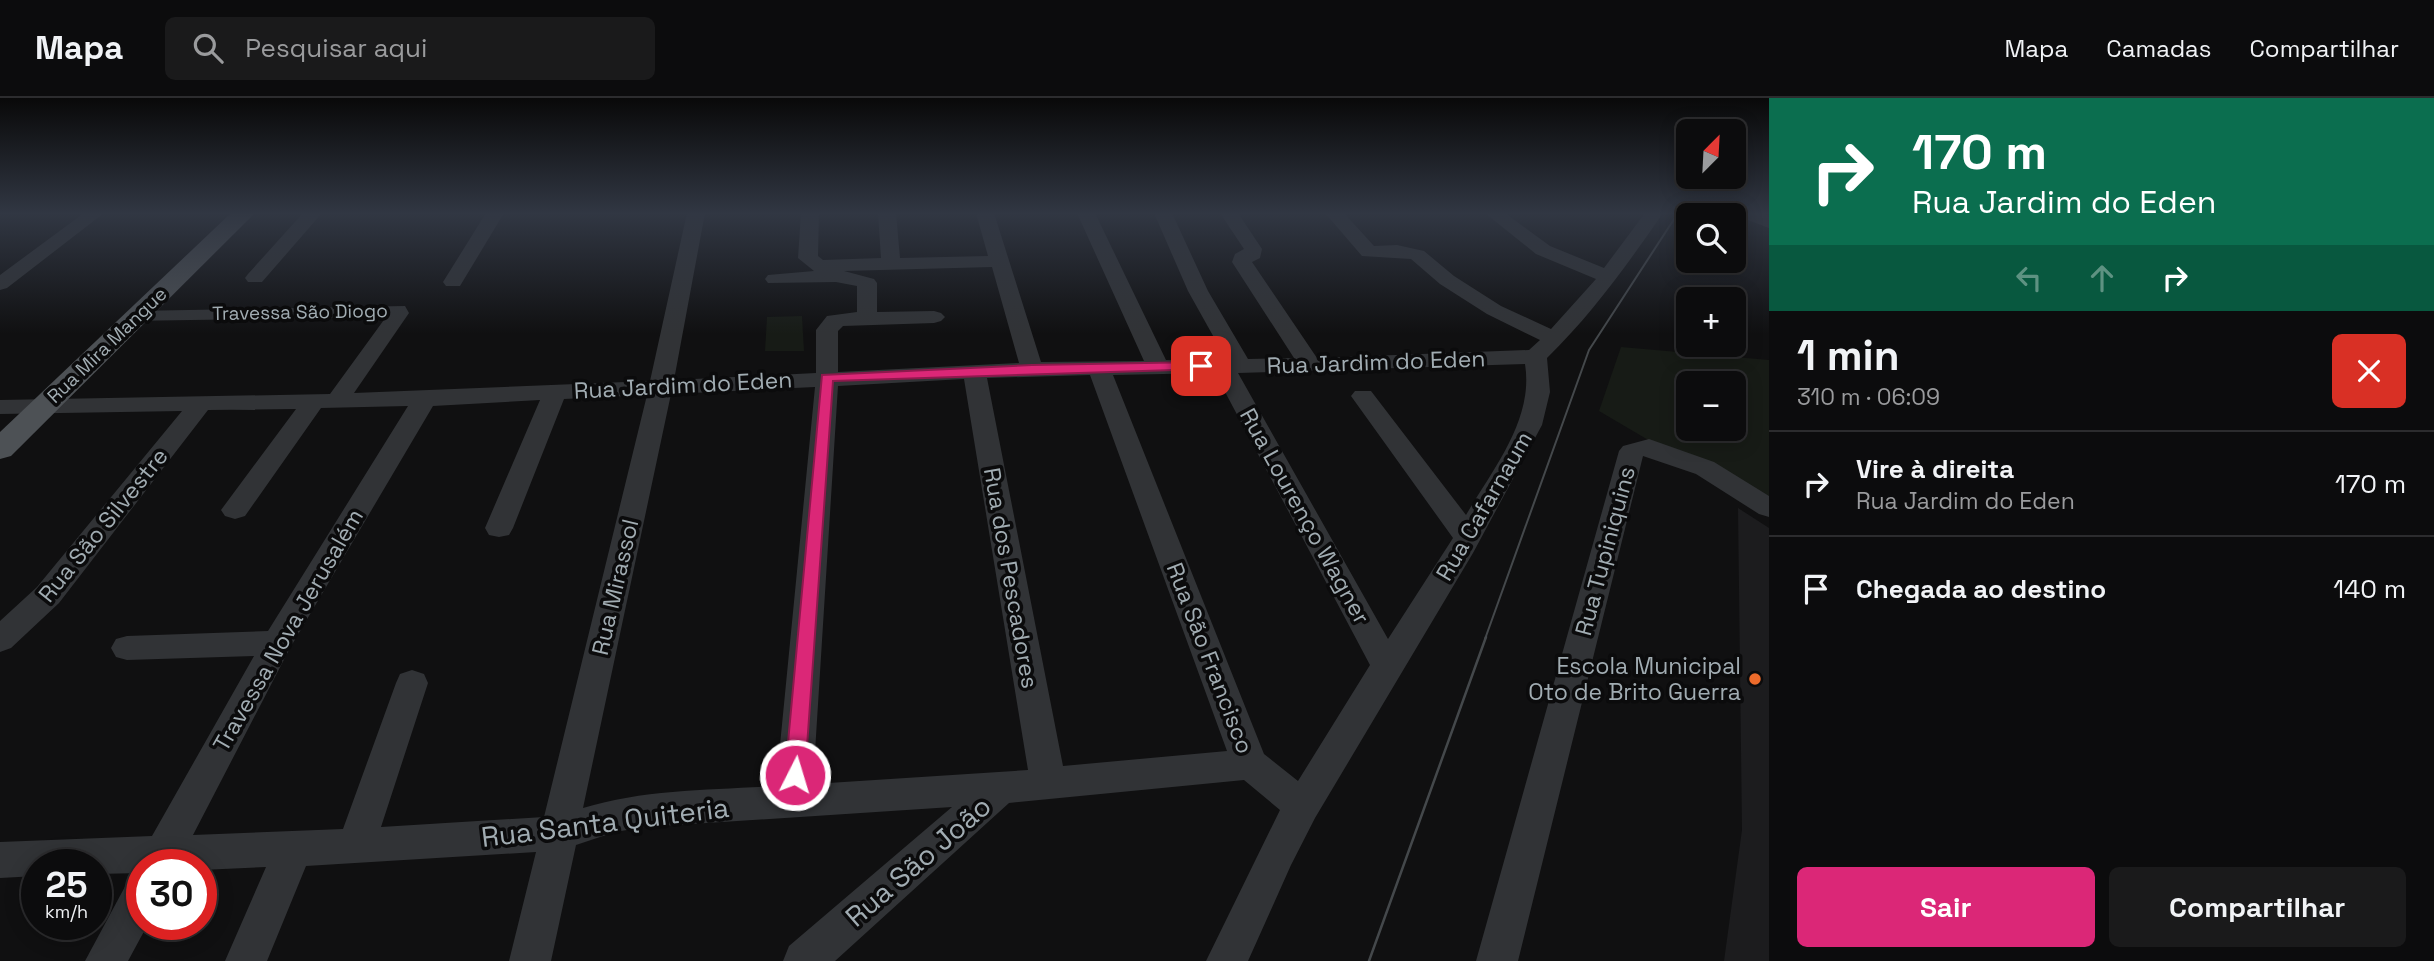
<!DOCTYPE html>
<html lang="pt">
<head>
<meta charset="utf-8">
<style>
  :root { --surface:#0c0c0d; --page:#1a1a1b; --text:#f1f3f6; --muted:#9a9b9d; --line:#2c2c2e; --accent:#db2777 }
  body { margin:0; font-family:"Space Grotesk",sans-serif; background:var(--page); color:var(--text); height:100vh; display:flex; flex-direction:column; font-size:26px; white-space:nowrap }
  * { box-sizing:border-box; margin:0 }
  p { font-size:23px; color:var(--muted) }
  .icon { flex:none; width:38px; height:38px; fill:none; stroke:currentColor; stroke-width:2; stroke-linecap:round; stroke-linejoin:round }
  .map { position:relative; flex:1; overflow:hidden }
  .panel { display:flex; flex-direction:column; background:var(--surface); width:665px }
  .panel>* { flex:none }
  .guide { background:#0b6e4f; color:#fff; overflow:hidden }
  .needle { width:46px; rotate:24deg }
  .fabs { position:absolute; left:1676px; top:21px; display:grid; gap:14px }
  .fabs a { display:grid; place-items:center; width:70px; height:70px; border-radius:10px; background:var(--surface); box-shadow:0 4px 18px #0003,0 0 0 2px var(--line); font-size:35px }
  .speed { position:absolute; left:21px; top:751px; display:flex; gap:14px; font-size:35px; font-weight:700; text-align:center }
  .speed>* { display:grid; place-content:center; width:91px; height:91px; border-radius:50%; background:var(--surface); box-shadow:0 4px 18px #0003,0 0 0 2px var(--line); line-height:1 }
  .speed small { font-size:18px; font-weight:400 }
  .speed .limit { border:10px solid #d22; background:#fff; color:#111 }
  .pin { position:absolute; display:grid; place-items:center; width:60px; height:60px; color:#fff; margin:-30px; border-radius:14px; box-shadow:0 4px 10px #0006 }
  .me { position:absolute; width:77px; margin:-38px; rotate:5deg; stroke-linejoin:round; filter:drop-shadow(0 0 5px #0008) }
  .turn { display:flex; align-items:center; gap:24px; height:147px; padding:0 28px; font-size:32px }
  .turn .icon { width:91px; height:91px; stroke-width:2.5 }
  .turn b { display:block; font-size:49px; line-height:60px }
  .lanes { display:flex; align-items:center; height:66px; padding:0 28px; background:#0003; justify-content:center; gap:35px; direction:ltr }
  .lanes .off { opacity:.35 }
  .round { display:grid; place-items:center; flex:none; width:74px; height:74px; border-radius:10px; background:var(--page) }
  .head { display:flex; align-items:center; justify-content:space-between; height:119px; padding:0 28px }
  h1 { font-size:42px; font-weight:700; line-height:52px }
  .action { display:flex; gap:14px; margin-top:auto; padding:14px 28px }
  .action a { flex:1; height:80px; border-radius:10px; background:var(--accent); color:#fff; font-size:28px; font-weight:700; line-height:80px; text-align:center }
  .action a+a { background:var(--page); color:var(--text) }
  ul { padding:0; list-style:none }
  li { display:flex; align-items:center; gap:21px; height:105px; padding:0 28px; border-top:2px solid var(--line) }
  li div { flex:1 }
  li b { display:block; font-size:26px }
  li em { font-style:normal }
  header { display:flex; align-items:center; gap:42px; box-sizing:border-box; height:98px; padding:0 35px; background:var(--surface); border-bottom:2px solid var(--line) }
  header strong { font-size:33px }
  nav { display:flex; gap:38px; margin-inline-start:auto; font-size:24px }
  .search { width:490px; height:63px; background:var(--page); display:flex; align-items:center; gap:18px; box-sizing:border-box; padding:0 24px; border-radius:10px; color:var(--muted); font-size:26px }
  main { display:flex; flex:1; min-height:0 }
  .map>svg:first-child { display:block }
</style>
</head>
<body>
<header>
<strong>Mapa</strong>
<div class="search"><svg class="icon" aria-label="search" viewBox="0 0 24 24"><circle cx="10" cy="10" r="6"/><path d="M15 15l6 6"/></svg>Pesquisar aqui</div>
<nav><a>Mapa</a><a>Camadas</a><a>Compartilhar</a></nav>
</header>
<main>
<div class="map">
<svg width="1769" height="863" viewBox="0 0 1769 863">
  <rect width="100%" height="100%" fill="#101011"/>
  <path fill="#1c1c1e" d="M1738 410 1769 430V863H1724L1742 732Z"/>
  <path fill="#171b16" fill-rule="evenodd" d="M802 218 804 253H765L767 219Z
    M1621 249 1769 262V413L1599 313ZM1689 285H1734V331H1689Z"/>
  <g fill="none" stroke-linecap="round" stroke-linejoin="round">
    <path fill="#313336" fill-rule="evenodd" d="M84 115H104L7 190 0 192V177Z
      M303 115H322L262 184H248L245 180 248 176Z
      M486 115H504L460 188H446L443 184Z
      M687 115H705L674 282 816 275V232L827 218 857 214V188L836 184 768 185 765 181 768 177 814 173 798 160 801 115H819L818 158 823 162 881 160 878 115H896L900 160 988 158 976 115H994L1041 264 1144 263 1077 115H1095L1166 262 1226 261 1188 193 1154 115H1172L1208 193 1248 261 1294 260 1232 164 1235 156 1244 151 1220 115H1238L1262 151 1260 160 1252 164 1317 260 1529 252 1540 242 1487 216 1440 186 1411 161 1362 158 1325 115H1344L1374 148 1397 147 1424 153 1454 178 1501 208 1551 231 1596 181 1536 156 1485 115H1505L1550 148 1604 170 1645 115H1663C1627 167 1592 216 1547 260L1550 294 1542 327 1473 455 1315 720 1291 767 1248 863H1206L1280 712 1244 682 1009 705 835 863H783L789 848 952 709 645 729 615 734 576 747 551 863H509L536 754 306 768 267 863H225L266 769 201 772V766H142V775L96 776V766H37V778L0 780V744L152 738 254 558 127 562 116 559 111 550 116 541 127 538 268 533 408 308 321 310 245 418 235 421 225 418 221 412 296 311 208 312 59 505 11 550 0 554V523L37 489 182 313 0 316V302L330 296 386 219 127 223 123 219 127 215 134 213 405 208 409 215 354 295 650 283ZM992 169 1019 265 838 274V233L843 228 934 225 941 223 945 219 941 215 934 213 877 214V185L874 181 844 173ZM1525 266C1534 322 1493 371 1466 417L1371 293H1355L1351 298 1453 440 1388 541 1238 275ZM1215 275 1370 567 1298 683 1264 656 1113 277ZM1090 277 1227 653 1063 668 987 280ZM964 281 1028 672 813 686 838 288ZM815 289 776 688C712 692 645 691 583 710L671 296ZM647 297 544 719 381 729 428 585 424 576 412 572 400 576 396 585 343 731 193 737 290 550 433 308 540 302 485 430 489 437 499 439 509 437 513 430 564 301Z
      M1737 115H1761L1769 118V130L1740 119Z
      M1649 341 1714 364 1769 398V419L1759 416 1696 376 1643 358 1518 863H1476L1619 353 1623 348Z
      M142 777V826H148L128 863H85L128 783Z"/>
    <path fill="#4d5155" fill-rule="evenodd" d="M231 115H255L11 358 0 361V334Z"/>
    <path stroke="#44484b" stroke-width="2" d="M1485 541 1589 252 1678 115"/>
    <path stroke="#44484b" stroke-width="2.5" d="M1369 863 1486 539"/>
  </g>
  <linearGradient id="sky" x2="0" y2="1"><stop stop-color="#090909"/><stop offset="0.49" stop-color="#313743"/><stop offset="1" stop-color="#313743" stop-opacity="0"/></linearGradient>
  <rect width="1769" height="236" fill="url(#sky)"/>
  <path fill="#db2777" stroke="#8e194d" stroke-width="2" d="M1201 264 1208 268 1206 271 833 283 805 677 802 683 795 686 788 683 785 677 822 277 1032 267Z"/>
  <circle fill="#ed6b2b" stroke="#0b0b0c" stroke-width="2.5" cx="1755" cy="581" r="7"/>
  <g text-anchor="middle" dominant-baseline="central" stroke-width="7" stroke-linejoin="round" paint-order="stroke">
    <g font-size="19" fill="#a1acb2" stroke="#0b0b0c">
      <text transform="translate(300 214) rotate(-1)">Travessa São Diogo</text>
      <text transform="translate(107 247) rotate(-44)">Rua Mira Mangue</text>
    </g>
    <g font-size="23" fill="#a1acb2" stroke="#0b0b0c">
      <text transform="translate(1376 264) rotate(-2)">Rua Jardim do Eden</text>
      <text transform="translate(683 287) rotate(-3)">Rua Jardim do Eden</text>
      <text transform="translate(1484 408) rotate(-60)">Rua Cafarnaum</text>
      <text transform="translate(1305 418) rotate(61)">Rua Lourenço Wagner</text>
      <text transform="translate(103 427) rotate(-51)">Rua São Silvestre</text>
      <text transform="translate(1605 453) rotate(-75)">Rua Tupiniquins</text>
      <text transform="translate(1011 480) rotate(80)">Rua dos Pescadores</text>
      <text transform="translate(615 489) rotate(-77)">Rua Mirassol</text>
      <text transform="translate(288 532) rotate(-60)">Travessa Nova Jerusalém</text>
      <text transform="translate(1210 560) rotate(69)">Rua São Francisco</text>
    </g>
    <g font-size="23" fill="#a1acb2" stroke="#0b0b0c" text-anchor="end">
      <text x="1741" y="568">Escola Municipal<tspan x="1741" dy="26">Oto de Brito Guerra</tspan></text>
    </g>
    <g font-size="28" fill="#a1acb2" stroke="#0b0b0c">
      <text transform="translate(605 724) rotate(-7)">Rua Santa Quiteria</text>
      <text transform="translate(918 763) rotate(-41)">Rua São João</text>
    </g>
  </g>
</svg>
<div class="fabs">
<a><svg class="needle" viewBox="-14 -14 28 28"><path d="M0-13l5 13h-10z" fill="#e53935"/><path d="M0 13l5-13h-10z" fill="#9a9b9d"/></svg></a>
<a><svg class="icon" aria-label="search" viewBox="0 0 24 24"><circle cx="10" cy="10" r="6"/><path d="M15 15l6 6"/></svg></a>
<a>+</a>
<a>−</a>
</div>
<div class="speed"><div>25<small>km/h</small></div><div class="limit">30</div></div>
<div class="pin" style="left:1201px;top:268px;background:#d93025"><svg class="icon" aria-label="arrive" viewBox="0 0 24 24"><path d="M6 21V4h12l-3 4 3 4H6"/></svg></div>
<svg class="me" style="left:795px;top:677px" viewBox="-20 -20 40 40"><circle r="17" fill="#db2777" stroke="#fff" stroke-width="3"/><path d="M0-11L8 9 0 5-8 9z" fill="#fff"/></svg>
</div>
<section class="panel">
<div class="guide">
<div class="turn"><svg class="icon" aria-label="right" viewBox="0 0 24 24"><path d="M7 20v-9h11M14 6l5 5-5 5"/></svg><div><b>170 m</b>Rua Jardim do Eden</div></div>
<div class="lanes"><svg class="icon off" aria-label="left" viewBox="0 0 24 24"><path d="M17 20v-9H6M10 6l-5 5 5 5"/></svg><svg class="icon off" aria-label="ahead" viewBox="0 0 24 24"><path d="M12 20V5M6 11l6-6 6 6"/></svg><svg class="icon" aria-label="right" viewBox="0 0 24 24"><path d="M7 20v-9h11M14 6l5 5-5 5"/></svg></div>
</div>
<div class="head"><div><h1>1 min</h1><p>310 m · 06:09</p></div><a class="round" style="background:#d93025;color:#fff"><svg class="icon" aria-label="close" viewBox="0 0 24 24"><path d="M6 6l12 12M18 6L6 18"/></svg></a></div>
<ul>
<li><svg class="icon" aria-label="right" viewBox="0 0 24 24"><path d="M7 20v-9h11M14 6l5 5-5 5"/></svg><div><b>Vire à direita</b><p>Rua Jardim do Eden</p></div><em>170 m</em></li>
<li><svg class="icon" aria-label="arrive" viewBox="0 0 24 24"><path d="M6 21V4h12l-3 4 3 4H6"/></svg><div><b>Chegada ao destino</b></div><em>140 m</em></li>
</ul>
<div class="action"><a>Sair</a><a>Compartilhar</a></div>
</section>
</main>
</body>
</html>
